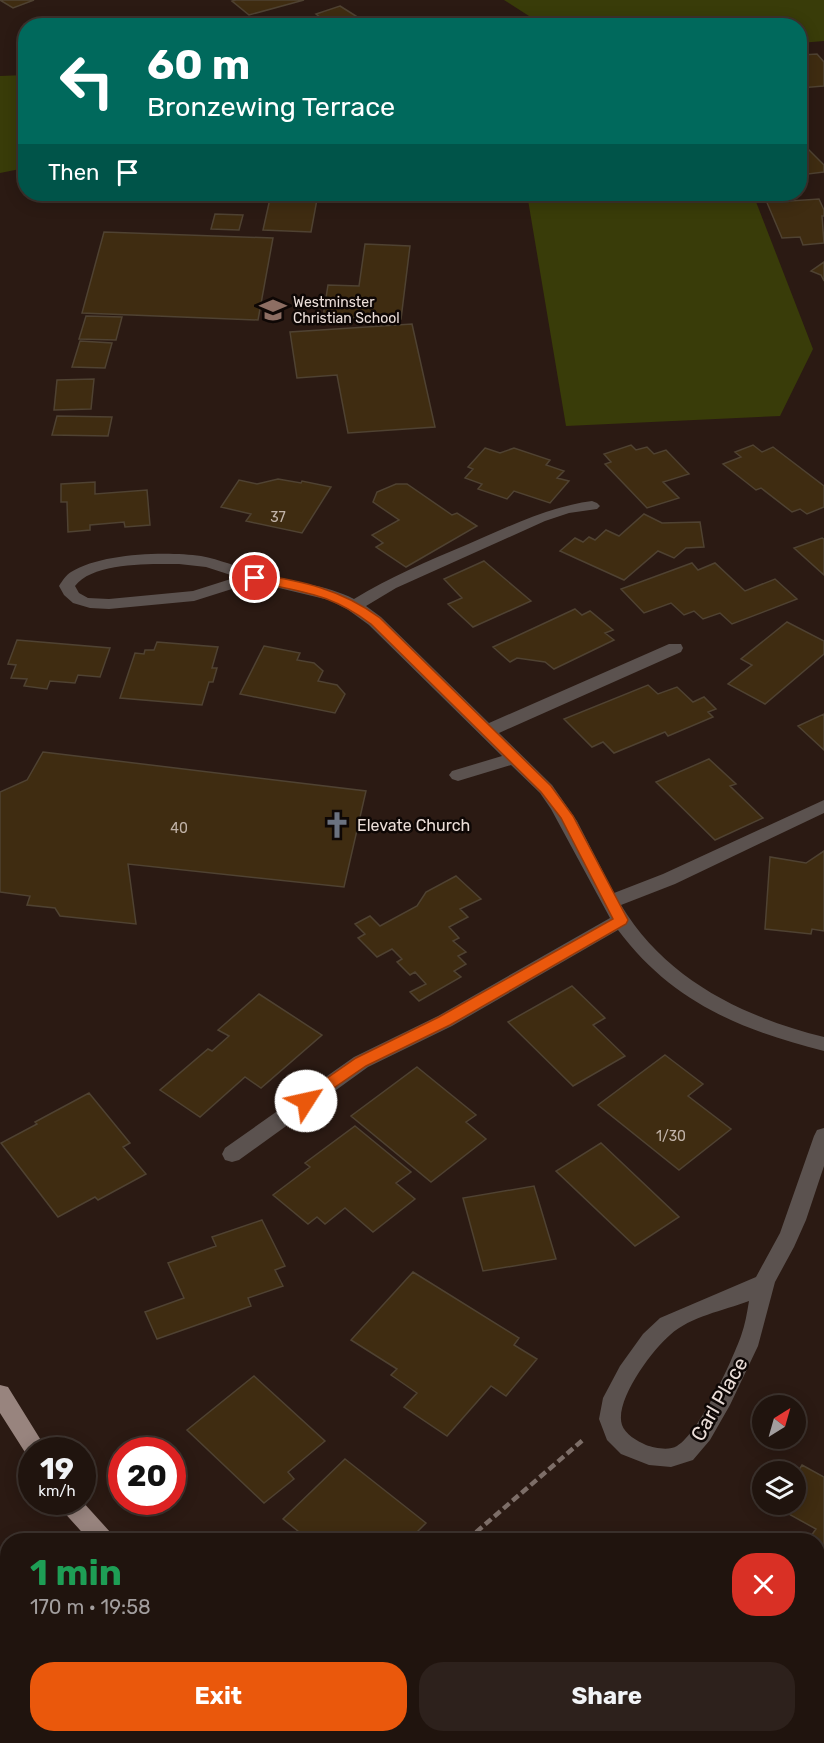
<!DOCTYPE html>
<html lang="en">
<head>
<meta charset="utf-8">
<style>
  :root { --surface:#20140e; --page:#2d211c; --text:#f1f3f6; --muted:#a29e9e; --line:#3d332e; --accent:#ea580c }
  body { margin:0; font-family:Rubik,sans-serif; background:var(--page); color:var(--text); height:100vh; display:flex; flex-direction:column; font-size:22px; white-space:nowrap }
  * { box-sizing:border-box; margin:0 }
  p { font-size:20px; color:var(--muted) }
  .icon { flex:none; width:33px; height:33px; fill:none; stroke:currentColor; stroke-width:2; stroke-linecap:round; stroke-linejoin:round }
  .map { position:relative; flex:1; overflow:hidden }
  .panel { position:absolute; left:0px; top:1533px; width:825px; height:210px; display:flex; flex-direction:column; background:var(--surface); border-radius:24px 24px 0 0; box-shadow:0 3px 15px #0003,0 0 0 2px var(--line) }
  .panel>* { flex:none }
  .guide { position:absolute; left:18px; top:18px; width:789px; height:183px; border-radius:24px; box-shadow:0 3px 15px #0003,0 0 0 2px var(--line); background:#00695c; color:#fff; overflow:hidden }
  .needle { width:39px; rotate:37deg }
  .fabs { position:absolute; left:752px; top:1395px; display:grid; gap:12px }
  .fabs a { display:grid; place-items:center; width:54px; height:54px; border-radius:50%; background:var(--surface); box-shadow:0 3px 15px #0003,0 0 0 2px var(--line); font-size:30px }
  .speed { position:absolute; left:18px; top:1437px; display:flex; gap:12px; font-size:30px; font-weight:700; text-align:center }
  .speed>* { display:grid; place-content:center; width:78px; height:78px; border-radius:50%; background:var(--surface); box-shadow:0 3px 15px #0003,0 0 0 2px var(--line); line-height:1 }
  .speed small { font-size:15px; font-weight:400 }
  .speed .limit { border:9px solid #d22; background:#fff; color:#111 }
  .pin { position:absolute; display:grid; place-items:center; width:51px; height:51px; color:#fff; margin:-26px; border:3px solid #fff; border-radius:50%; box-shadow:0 2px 6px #0007 }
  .me { position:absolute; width:66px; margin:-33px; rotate:55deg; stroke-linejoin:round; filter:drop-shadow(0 0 4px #0008) }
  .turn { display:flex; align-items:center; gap:21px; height:126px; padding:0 30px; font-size:27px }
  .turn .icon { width:78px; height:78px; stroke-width:2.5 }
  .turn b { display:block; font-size:42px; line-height:51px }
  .then { display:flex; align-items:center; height:57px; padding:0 30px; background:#0003; gap:12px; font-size:22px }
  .round { display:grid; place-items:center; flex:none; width:63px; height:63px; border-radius:24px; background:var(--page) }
  .summary { display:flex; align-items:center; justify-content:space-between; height:102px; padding:0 30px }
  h1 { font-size:36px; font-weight:700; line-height:45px; color:#1e9e55 }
  .primary-button { display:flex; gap:12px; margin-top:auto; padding:12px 30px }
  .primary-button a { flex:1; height:69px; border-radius:24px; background:var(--accent); color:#fff; font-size:24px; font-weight:700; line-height:69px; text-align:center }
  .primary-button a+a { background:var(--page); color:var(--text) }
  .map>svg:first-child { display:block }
</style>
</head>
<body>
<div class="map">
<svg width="824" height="1743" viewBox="0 0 824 1743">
  <rect width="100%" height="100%" fill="#2b1a13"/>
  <path fill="#393c09" d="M504 0H824V41L800 43V26L543 25Z
    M26 75 25 168 0 173V76Z
    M527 194H753L813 349 780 416 566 426Z"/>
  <path fill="#3f2c11" stroke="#4f4232" stroke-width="1.5" d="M0 0H34L13 8Z
    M236 0H304L249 15 232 1Z
    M340 6 359 18 346 24 348 26H296L321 18 316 14Z
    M800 51 802 55 817 54 824 62V86L800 88Z
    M805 146 824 165V172L800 175V147Z
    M271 194H318L311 232 263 230Z
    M788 196 790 201 819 199 824 210V216H822L824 243 803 245 800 237 782 238 765 198Z
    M215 214 243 215 239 230 211 229Z
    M104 232 273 238 258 320 82 313Z
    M365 244 410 246 401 319 323 317 328 285 359 286Z
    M824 262V281L821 275 811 271Z
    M86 316 122 317 116 340 79 339Z
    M412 324 435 427 348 433 337 375 297 378 290 332Z
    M80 341 112 343 105 368 72 367Z
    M94 379 91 409 54 410 57 380Z
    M57 416 112 417 108 436 52 435Z
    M631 445 636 450 647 447 654 454 666 450 689 474 663 482 679 498 647 508 605 464 611 462 604 454Z
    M753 445 762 452 773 447 824 486V507L807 514 800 509 792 512 761 488 756 490 723 464 741 457 735 452Z
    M485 448 500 453 514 448 550 460 546 465 564 471 557 478 569 481 550 503 514 491 507 499 478 489 482 484 465 478 473 469 468 467Z
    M278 479 301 483 302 481 331 487 302 533 246 521 251 514 221 507 239 480 257 484Z
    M95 482V494L147 490 150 525 125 527 124 522 90 525V530L68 532 67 502H61V484Z
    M396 484H407L452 515 457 513 477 526 406 567 376 547 383 543 372 535 399 520 373 502 377 492Z
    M644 514 662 523 700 522 704 547 686 548 674 558 658 551 624 580 560 551 575 538 583 542 589 537 595 540 606 530 619 536Z
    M822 538 824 539V575L794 548Z
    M484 561 531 601 473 627 448 604 462 598 444 579Z
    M692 563 698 570 715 563 745 591 775 579 797 599 732 624 720 613 703 619 694 611 684 615 671 603 644 613 621 589Z
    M575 609 582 615 590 611 613 630 605 633 614 640 554 669 545 662 517 658 510 662 493 647Z
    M787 622 824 641V654L765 704 728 684 752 665 741 659Z
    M17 640 110 648 100 677 78 675 75 683 50 681 47 689 24 686 27 679 11 678 16 665 8 664Z
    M157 642 218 647 212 668H217L213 682H209L202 705 120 698 135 653 144 654 145 650H154Z
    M264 646 300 653 297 660 314 663 323 671 318 681 337 685 345 694 335 713 240 694Z
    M648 685 658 694 677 687 693 702 704 697 716 709 708 712 713 717 668 736 665 732 614 753 603 742 592 747 564 719Z
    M824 714V750L798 726Z
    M43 752 366 791 344 887 128 864 136 924 60 916 55 908 27 905 30 896 0 892V792L27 780Z
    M709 759 736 784 730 786 763 818 715 840 656 782Z
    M824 851V931L812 929 811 934 765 929 770 857 806 863Z
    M456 876 481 899 460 909 468 917 449 927 459 938 453 941 466 952 458 956 466 964 454 971 461 977 419 1001 410 992 426 984 415 972 410 975 397 962 402 959 392 949 377 957 358 938 365 934 355 924 370 916 380 926 417 906 426 892Z
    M572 986 605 1018 593 1025 625 1056 573 1086 508 1022Z
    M259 994 322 1035 261 1088 245 1077 200 1117 160 1090 208 1049 212 1051 229 1036 218 1030Z
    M665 1055 703 1084 688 1096 731 1129 679 1170 598 1105Z
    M417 1067 476 1115 466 1122 486 1139 431 1182 351 1116Z
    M89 1093 130 1143 123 1147 146 1174 98 1200 95 1197 58 1217 1 1143 37 1124 35 1122Z
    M355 1126 411 1172 396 1183 415 1199 373 1232 345 1208 325 1224 317 1217 308 1224 273 1195 310 1167 305 1163Z
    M601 1143 679 1217 635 1246 556 1171Z
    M534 1186 556 1259 483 1271 463 1198Z
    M262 1220 285 1266 275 1270 283 1286 248 1298 251 1306 157 1339 145 1312 184 1298 168 1263 216 1246 212 1237Z
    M413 1272 519 1338 514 1345 537 1359 506 1396 491 1386 447 1436 404 1407 417 1393 391 1375 397 1369 351 1340Z
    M254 1376 325 1441 288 1472 294 1479 264 1503 187 1430Z
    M345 1459 426 1523 409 1540H309L283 1519Z
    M802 1465 824 1477V1552L818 1548V1540H808L816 1529 776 1507 777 1504H795V1476Z
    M818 1677 824 1688V1722L818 1725Z
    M661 1736H794H792L802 1743H655Z"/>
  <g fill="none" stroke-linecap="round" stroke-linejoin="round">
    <path stroke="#7d6e68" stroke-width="4.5" stroke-dasharray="8 4" stroke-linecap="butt" d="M467 1540 584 1439"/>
    <path fill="#5b524f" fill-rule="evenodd" d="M592 501 597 503 600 506 597 509 569 513 545 521 396 588 366 606 381 617 489 723 669 644H681L683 648 681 652 499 733 552 785 577 821 614 893 663 874 824 800V813L675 884 621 905C665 979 743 1017 824 1037V1051C740 1030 671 1001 618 930L452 1026 368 1067 239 1160 232 1162 225 1160 222 1154 225 1148 354 1057 438 1016 610 918 551 809 540 793 511 765 458 781 452 779 449 775 452 771 502 756 369 625 347 609 329 600 254 582 194 601 109 609 90 608 73 603 64 595 59 586C62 581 66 575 71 572 101 553 166 551 201 556 222 560 242 569 262 574 293 583 325 584 354 599 390 577 428 561 466 545 508 527 547 507 592 501ZM179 564 206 567 237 577 193 591 109 599 88 598 79 593 75 586C93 562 151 564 179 564Z
      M824 1128V1166L806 1220 794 1247 775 1282 758 1346 730 1405 710 1440 693 1460 671 1467 649 1465 621 1454 607 1440 599 1419 603 1398 620 1366 643 1334 660 1318 756 1277 780 1233 814 1136 817 1130ZM749 1301C747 1313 745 1325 741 1336 732 1361 699 1433 677 1446 669 1451 654 1448 646 1445 637 1441 625 1434 622 1425 614 1401 652 1350 670 1335 691 1316 723 1311 749 1301Z"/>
    <path fill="#98847e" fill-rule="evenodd" d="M0 1385 8 1387 47 1450H32V1458L28 1457 0 1413Z
      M82 1501 111 1533 114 1540H89L61 1509 58 1502Z
      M309 1736H340L343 1743H312Z"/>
  </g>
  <path fill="#ea580c" stroke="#983908" stroke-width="1.5" d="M255 574C302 581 341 589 380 618L551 786 573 816 628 920 626 924 450 1025 366 1066 306 1107 300 1106 298 1101 300 1097 356 1058 439 1017 613 919 561 818 541 792 371 624C327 591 301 593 250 580L249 578Z"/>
  <defs>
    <symbol id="school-bare" viewBox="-9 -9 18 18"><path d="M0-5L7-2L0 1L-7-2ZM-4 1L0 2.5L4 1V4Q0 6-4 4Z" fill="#8d6e63" stroke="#0e0705" stroke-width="2.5" paint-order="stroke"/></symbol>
    <symbol id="church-bare" viewBox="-9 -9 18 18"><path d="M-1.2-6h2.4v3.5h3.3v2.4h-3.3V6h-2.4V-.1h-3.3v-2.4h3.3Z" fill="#6b7280" stroke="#0e0705" stroke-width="2.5" paint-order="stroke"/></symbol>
  </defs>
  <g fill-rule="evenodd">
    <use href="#school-bare" x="254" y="291" width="38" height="38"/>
    <use href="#church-bare" x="318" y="806" width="38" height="38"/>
  </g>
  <g text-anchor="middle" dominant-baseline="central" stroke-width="5" stroke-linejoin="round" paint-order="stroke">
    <g font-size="14" fill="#ebded9" stroke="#0e0705" text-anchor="start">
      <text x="293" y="302">Westminster<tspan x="293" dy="16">Christian School</tspan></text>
    </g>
    <g font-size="14" fill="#c0b2a7">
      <text x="278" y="517">37</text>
      <text x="179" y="828">40</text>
      <text x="671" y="1136">1/30</text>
    </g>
    <g font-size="16" fill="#ebded9" stroke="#0e0705" text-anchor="start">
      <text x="357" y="825">Elevate Church</text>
    </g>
    <g font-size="20" fill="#ebded9" stroke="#0e0705">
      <text transform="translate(719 1399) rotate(-60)">Carl Place</text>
    </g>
  </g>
</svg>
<div class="fabs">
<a><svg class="needle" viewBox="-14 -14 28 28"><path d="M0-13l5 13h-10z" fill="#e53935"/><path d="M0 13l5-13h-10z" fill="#a29e9e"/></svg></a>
<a><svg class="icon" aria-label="layers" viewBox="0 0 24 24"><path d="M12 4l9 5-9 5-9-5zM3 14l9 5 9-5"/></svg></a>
</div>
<div class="speed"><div>19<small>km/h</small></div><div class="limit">20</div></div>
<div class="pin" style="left:255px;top:578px;background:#d93025"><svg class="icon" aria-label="arrive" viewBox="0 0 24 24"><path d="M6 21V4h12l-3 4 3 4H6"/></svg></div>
<svg class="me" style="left:306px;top:1101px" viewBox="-20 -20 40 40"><circle r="19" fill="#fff"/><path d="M0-13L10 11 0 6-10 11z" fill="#ea580c"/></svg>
<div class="guide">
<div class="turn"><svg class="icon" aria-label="left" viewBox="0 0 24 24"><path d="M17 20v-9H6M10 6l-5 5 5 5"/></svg><div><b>60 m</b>Bronzewing Terrace</div></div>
<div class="then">Then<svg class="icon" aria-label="arrive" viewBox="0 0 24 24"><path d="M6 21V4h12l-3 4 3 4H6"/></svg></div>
</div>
<section class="panel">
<div class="summary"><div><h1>1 min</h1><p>170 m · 19:58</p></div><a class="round" style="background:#d93025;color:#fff"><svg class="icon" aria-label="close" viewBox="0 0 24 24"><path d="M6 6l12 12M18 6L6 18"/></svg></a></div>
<div class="primary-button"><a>Exit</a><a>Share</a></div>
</section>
</div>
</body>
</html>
